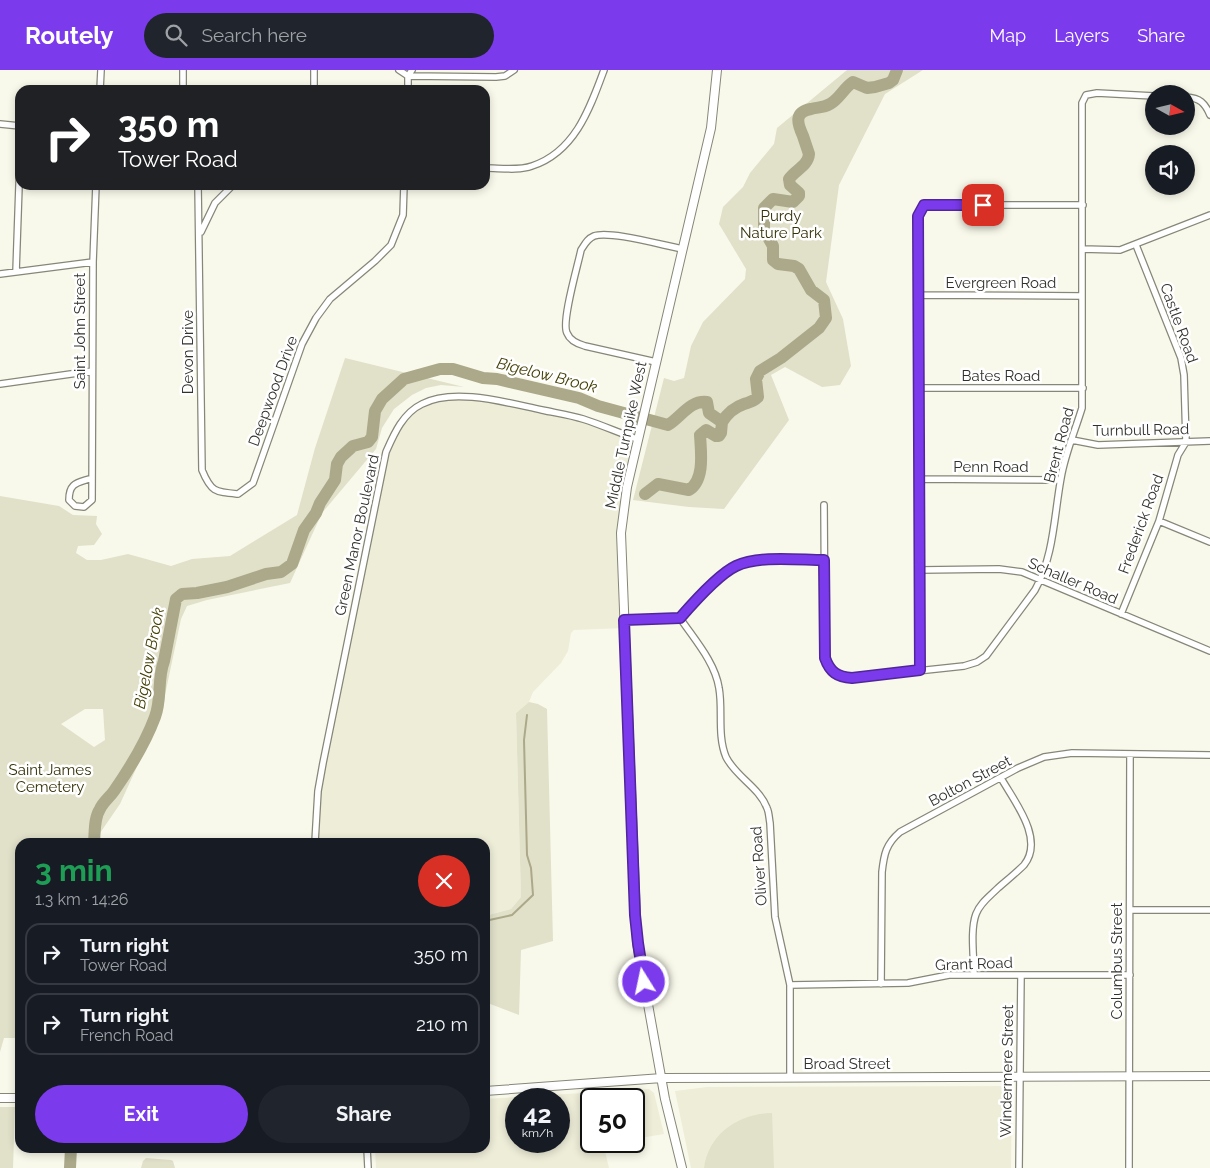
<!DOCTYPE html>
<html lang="en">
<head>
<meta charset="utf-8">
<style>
  :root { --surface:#171b24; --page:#20242c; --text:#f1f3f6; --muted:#9ea1a6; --line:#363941; --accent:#7c3aed }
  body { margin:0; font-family:Raleway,sans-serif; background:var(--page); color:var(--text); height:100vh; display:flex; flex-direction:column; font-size:19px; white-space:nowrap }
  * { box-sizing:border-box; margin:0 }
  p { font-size:16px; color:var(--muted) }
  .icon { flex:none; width:28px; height:28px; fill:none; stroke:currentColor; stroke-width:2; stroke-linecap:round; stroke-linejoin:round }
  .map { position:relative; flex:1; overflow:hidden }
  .details { position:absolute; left:15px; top:768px; width:475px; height:315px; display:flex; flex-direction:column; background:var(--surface); border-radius:15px; box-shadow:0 2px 8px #0003 }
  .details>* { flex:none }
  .top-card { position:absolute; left:15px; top:15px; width:475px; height:105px; border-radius:15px; box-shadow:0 2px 8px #0003; background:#202124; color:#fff; overflow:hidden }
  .needle { width:32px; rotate:98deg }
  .fabs { position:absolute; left:1145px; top:15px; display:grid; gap:10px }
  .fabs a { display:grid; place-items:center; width:50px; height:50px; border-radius:50%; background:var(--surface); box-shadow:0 2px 8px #0003; font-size:25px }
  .speed { position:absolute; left:505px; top:1018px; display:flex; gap:10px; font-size:25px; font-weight:700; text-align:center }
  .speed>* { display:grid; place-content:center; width:65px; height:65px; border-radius:50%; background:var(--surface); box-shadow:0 2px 8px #0003; line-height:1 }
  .speed small { font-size:12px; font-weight:400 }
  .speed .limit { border:2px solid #111; border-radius:8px; background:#fff; color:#111 }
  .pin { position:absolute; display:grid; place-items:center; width:42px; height:42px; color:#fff; margin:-21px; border-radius:10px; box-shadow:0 2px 8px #0006 }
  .me { position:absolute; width:55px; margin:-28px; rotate:350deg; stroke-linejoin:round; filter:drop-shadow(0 0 4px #0008) }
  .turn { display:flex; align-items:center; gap:18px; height:105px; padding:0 20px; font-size:22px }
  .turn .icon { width:65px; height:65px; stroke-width:2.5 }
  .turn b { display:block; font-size:35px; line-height:42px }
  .round { display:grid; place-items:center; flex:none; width:52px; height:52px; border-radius:26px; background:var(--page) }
  .headline { display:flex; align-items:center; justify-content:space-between; height:85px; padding:0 20px }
  h1 { font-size:30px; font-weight:700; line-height:38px; color:#1e9e55 }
  .cta { display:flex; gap:10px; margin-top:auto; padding:10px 20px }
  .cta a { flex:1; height:58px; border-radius:30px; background:var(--accent); color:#fff; font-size:20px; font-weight:700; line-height:58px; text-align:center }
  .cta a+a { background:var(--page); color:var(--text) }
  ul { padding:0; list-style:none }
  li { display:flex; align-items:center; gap:15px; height:62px; margin:0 10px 8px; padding:0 10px; border:2px solid var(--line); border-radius:15px }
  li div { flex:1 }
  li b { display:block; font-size:19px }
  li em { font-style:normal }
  header { display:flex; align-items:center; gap:30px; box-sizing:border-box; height:70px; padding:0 25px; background:var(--accent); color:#fff }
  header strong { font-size:24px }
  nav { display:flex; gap:28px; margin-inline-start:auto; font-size:18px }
  .search { width:350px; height:45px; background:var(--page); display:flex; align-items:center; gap:12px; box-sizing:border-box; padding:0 18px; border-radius:28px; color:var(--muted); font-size:19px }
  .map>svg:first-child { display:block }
</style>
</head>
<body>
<header>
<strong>Routely</strong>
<div class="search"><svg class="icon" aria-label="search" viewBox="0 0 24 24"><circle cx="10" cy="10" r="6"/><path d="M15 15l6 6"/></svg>Search here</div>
<nav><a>Map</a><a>Layers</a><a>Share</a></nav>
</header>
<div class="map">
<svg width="1210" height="1098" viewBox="0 0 1210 1098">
  <rect width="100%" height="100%" fill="#f9f9eb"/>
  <path fill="#eeedd8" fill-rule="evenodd" d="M436 328 494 330 582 349 637 369 624 436V558L574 560 571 563 568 581 561 593 533 622 529 632 516 643 521 827 511 839 485 846V772H315L318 721 386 382 395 363 420 334Z
    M1012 1016 1011 1098H691L675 1021 707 1017Z
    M649 1019 654 1023 664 1064 634 1069V1029H591V1071H615L603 1073 609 1098H376L375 1078H485V1029ZM516 1029H559V1071H516Z"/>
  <path fill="#e1e0c9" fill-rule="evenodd" d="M847 0H923L885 24 839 115 826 212 843 249 851 296 840 315 822 317 785 297 771 305 789 350 724 439 689 437 633 430 664 308 674 311 684 308 691 276 703 252 745 209 746 199 719 154 723 137 743 117 750 103 774 74 777 58Z
    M345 288 464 317 441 315 426 318 412 325 394 339 382 358 376 379 322 443 290 513 207 530 187 536 181 549 161 644 120 734 100 763 99 772H20V968H4L0 982V426L59 436 73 445 97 446 96 454 102 464 94 475 78 476 76 483 87 490H101L128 484 171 496 192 489 230 486 297 445 315 378ZM85 639H103L105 670 94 677 61 654Z
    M529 632 538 634 547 639 553 871 521 880 519 945 485 932V846L511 839 521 827 516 643Z
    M0 1037H15L13 1098H0Z
    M772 1043 774 1098H704C709 1063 739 1044 772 1043Z
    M146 1088 171 1090 173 1091 175 1098H141L143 1091Z"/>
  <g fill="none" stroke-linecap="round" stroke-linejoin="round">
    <path stroke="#aba98a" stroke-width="2" d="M485 851 512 845 533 825 531 798 527 785 524 670 527 645"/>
    <path stroke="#aba98a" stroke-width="12" d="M722 352C727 344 735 337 744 334 750 332 753 332 758 327L756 309 760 301 781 288 819 258 826 248 824 230 811 220 799 199 794 196 778 194 773 190V176L764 160V138L773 129 793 132 799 126V123L790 115 789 109C795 100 808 96 809 84 807 78 805 72 803 66 797 53 794 42 811 39 818 37 823 38 830 34 839 29 844 18 853 12L867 18 875 17 889 13 893 10 897 0
      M645 424 658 414 689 420C705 410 701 382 700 365L706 360 716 366H719L721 363 722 352
      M94 772C95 762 94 748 100 739 103 732 110 727 114 721 130 698 145 674 155 647 162 629 157 609 164 591L176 529 182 524 197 523 227 517 266 504 281 502 292 494 304 460 316 443 320 433 335 410 337 394 341 387 353 376 368 372 372 367 375 341 382 329 404 309 440 299H453L483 308 497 309 579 328 598 336 668 355C681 347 690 330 707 332L709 343 722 352
      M70 1098 71 1078"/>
    <defs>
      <path id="street" d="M183 0V20
        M399 0 408 6
        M408 6 496 7 505 6 514 0
        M100 20 101 0
        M314 20V0
        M408 20V6L412 0
        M1186 27C1200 28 1205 33 1210 45
        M0 54 20 56
        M485 98C500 98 518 101 532 96 575 82 590 38 604 0
        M198 115 202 400C211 422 215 422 238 424L253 413 302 274 316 248 330 229 375 191 391 175 403 145 404 115
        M201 162 215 133 233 115
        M1082 179 1120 180 1210 145
        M16 202 20 87
        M0 204 93 192
        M919 225 1082 226
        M656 292 585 276C578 274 570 271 567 263 561 252 578 195 581 180 585 174 587 169 594 166 609 160 665 176 683 179
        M0 314 92 301
        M919 318H1083
        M1072 370 1098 375 1210 371
        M92 408C78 413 69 412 69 430L75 436 84 437 92 430 93 192 96 115
        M920 409 1060 410
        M824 435 825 587C830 602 837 607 852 608L964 596 977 592 986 586 1035 520C1054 486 1054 446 1061 408 1065 384 1075 361 1082 338V33L1086 25 1097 23 1154 26
        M1159 451 1210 472
        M920 500 999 499 1022 502 1210 581
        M1121 544 1159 451 1178 385 1186 372 1184 305 1181 288 1136 175
        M680 548C694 569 715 592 719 618 723 640 717 665 726 687 736 707 759 717 767 738 769 742 769 748 770 753L775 847 790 915V1007
        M624 550 680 548C692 533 719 503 736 496 760 485 799 490 824 490
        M920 601 918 146 924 135H1083
        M315 772 318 721 323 693 386 382C394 364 403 343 422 334 454 317 508 333 542 340 556 343 570 345 583 349 602 355 619 363 637 369
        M1130 840H1210
        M974 905C974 887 970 860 976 844 980 833 990 826 998 818 1006 811 1016 803 1024 795 1045 769 1014 731 1001 708
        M881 914 882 802C884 784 886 774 900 762L1018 698 1044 687 1072 683 1210 685
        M790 915 908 913 949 905H1130
        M367 1078 368 1098
        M1019 1098 1021 905
        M1129 1098 1130 685"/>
      <path id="secondary" d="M485 1021 662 1008 1210 1006
        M0 1028H20
        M682 1098 665 1029 637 873 621 463 627 417 711 58 717 0"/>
    </defs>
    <use href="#street" stroke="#868679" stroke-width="8"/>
    <use href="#secondary" stroke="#868679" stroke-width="10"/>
    <use href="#street" stroke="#fff" stroke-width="5.5"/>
    <use href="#secondary" stroke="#fff" stroke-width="8"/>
  </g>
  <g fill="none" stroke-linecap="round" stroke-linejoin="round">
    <defs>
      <path id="route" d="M644 912 638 873 635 845 624 550 680 548C693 533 719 504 736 496 759 485 799 490 824 490L825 588C830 602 837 607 852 608L920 600 918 146 924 135H983"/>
    </defs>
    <use href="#route" stroke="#51269a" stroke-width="12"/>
    <use href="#route" stroke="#7c3aed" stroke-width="9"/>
  </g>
  <g text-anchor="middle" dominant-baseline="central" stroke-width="5" stroke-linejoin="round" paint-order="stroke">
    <g font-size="15" fill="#353208" stroke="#fff">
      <text x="781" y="146">Purdy<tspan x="781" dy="17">Nature Park</tspan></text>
      <text x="50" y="700">Saint James<tspan x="50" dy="17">Cemetery</tspan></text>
    </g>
    <g font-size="15" fill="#32322d" stroke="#fff">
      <text x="1001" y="213">Evergreen Road</text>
      <text transform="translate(1179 253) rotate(70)">Castle Road</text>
      <text transform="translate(80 261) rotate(-90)">Saint John Street</text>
      <text transform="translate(188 282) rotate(-90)">Devon Drive</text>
      <text x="1001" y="306">Bates Road</text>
      <text transform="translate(273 321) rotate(-70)">Deepwood Drive</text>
      <text transform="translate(1141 360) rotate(-1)">Turnbull Road</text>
      <text transform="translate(626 365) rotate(-78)">Middle Turnpike West</text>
      <text transform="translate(1059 375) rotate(-75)">Brent Road</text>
      <text x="991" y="397">Penn Road</text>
      <text transform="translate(1141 454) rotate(-70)">Frederick Road</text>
      <text transform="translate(357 465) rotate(-78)">Green Manor Boulevard</text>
      <text transform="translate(1073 511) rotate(23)">Schaller Road</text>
      <text transform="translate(970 711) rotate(-28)">Bolton Street</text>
      <text transform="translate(759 796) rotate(-94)">Oliver Road</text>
      <text transform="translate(1117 891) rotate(-90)">Columbus Street</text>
      <text transform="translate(974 894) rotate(-2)">Grant Road</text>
      <text x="847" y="994">Broad Street</text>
      <text transform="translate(1007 1001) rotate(-89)">Windermere Street</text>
    </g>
    <g font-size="16" font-style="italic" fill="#444005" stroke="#fff">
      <text transform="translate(547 305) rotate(14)">Bigelow Brook</text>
      <text transform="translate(149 588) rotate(-79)">Bigelow Brook</text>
    </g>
  </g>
</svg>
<div class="fabs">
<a><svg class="needle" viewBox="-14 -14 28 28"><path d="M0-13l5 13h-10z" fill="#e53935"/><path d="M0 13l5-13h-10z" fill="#9ea1a6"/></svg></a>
<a><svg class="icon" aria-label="sound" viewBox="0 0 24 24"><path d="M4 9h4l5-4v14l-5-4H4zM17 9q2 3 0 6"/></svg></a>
</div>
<div class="speed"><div>42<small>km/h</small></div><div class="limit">50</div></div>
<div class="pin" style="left:983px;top:135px;background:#d93025"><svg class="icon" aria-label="arrive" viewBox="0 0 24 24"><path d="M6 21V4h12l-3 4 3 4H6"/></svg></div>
<svg class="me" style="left:644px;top:912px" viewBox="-20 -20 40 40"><circle r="17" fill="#7c3aed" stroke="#fff" stroke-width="3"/><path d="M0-11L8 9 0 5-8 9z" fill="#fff"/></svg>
<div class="top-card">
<div class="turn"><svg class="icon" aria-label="right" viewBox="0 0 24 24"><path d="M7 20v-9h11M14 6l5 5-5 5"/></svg><div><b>350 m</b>Tower Road</div></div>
</div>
<section class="details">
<div class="headline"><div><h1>3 min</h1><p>1.3 km · 14:26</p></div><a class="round" style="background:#d93025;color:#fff"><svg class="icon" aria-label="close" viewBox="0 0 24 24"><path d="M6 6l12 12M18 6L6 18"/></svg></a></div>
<ul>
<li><svg class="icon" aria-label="right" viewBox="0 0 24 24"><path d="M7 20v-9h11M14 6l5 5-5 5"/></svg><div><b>Turn right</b><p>Tower Road</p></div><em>350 m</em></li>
<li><svg class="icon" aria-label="right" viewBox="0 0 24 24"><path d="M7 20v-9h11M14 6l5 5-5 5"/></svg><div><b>Turn right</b><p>French Road</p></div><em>210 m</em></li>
</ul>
<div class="cta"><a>Exit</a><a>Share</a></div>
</section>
</div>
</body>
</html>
